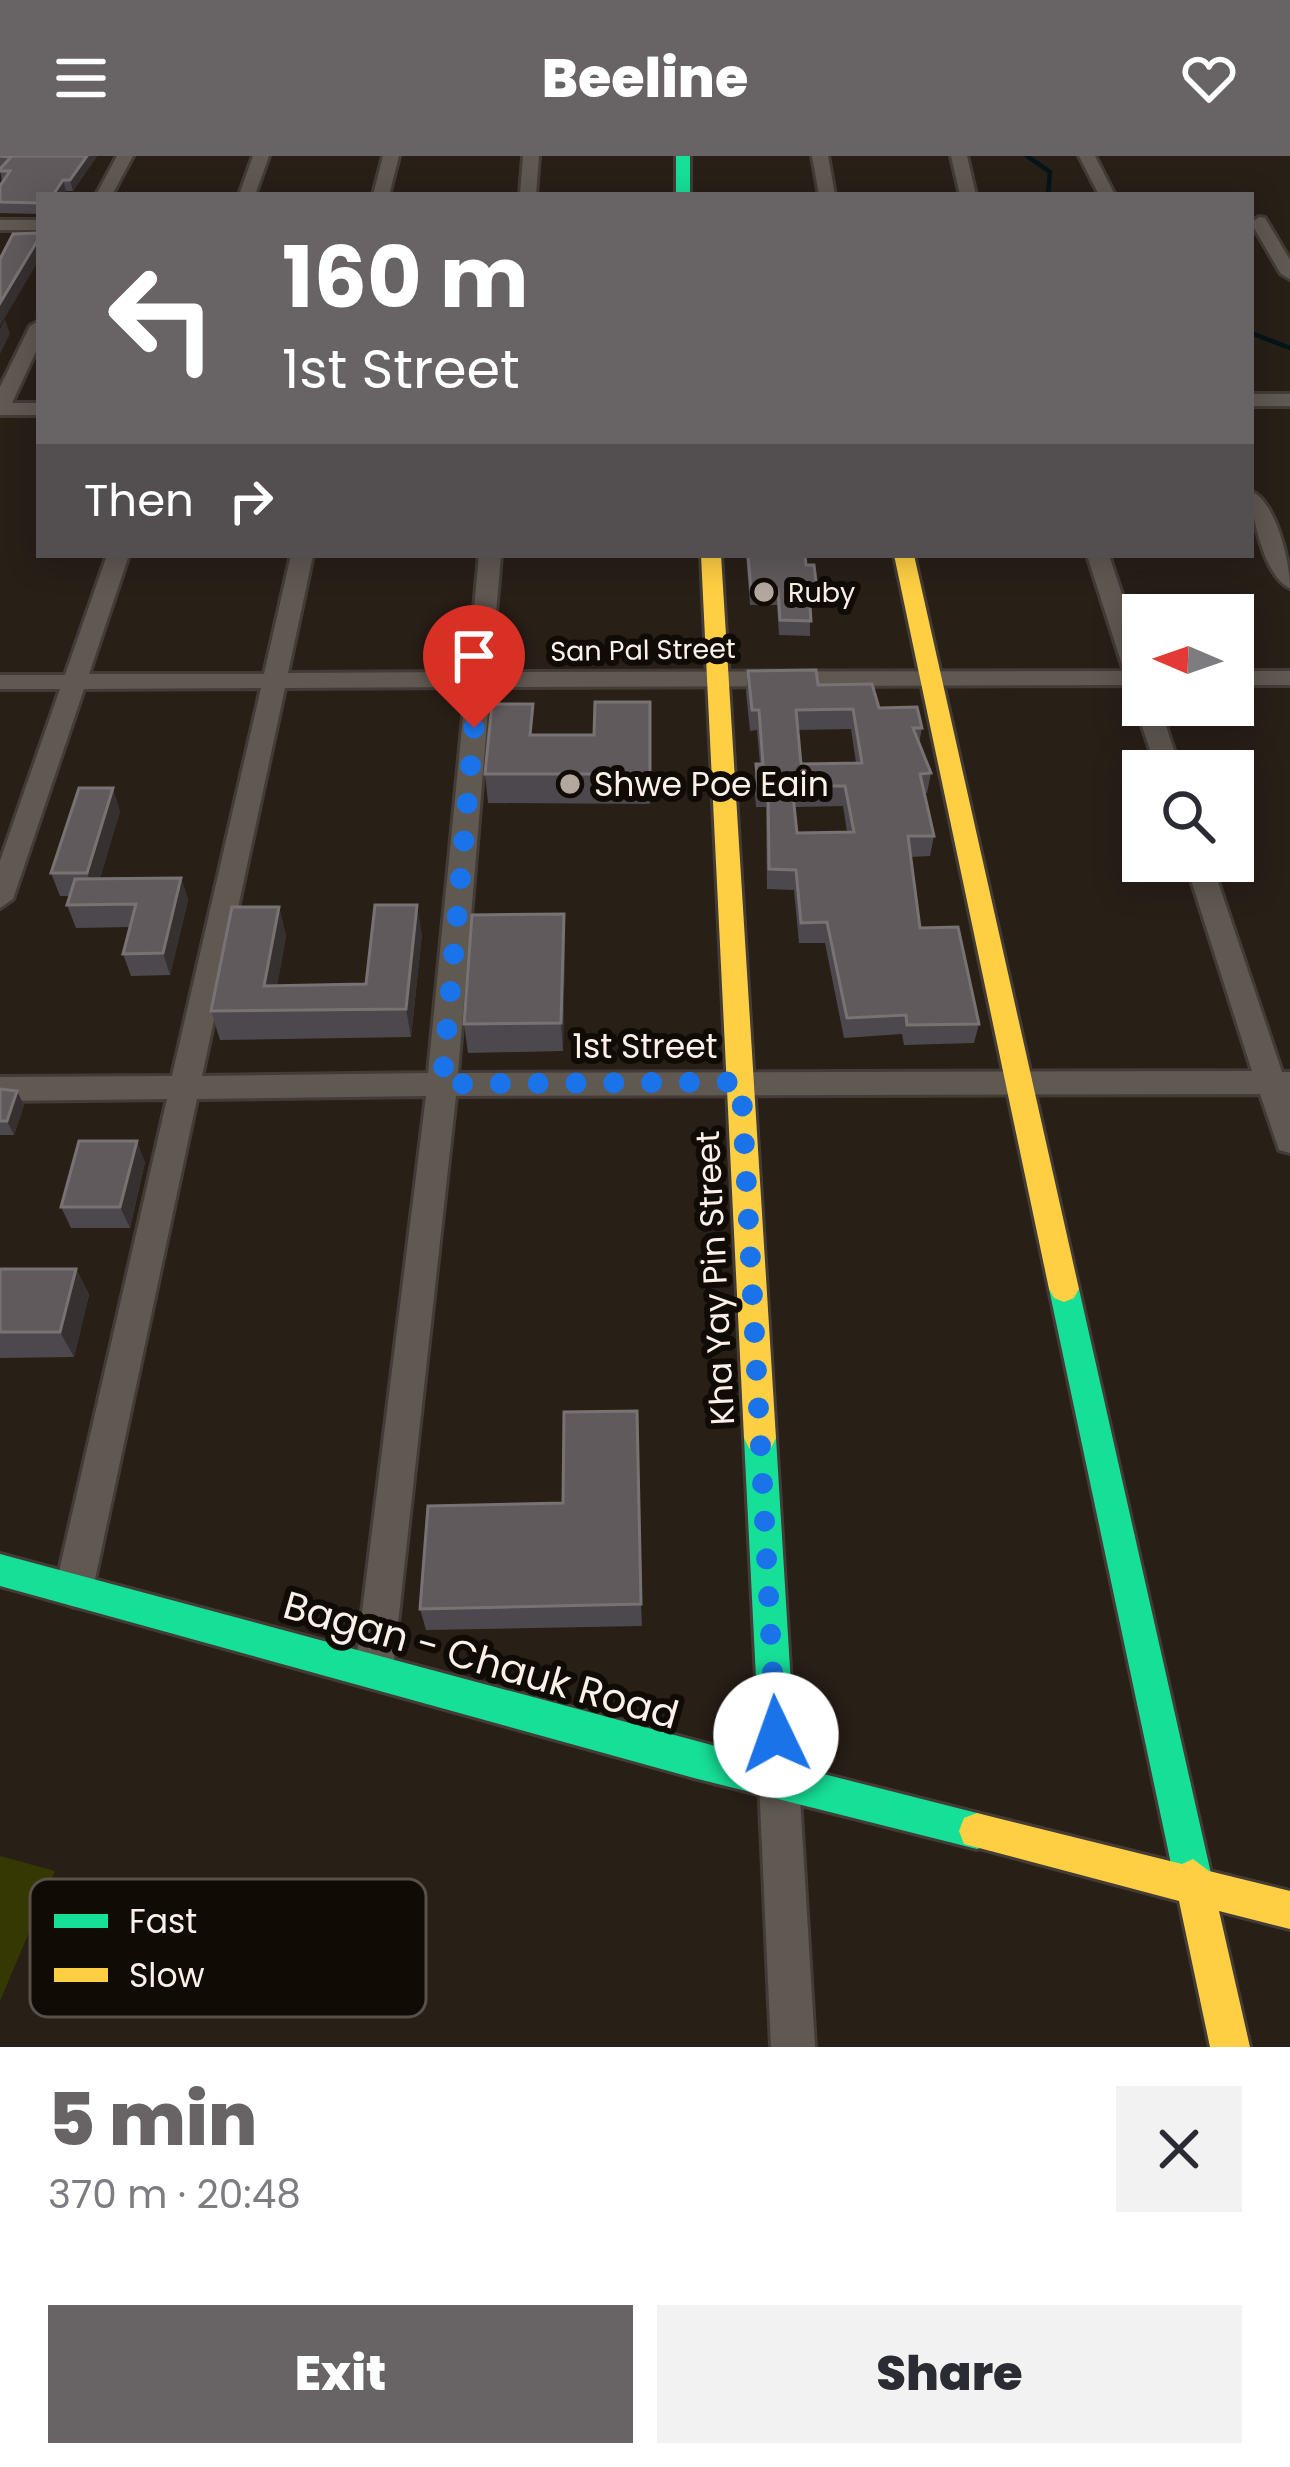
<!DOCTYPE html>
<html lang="en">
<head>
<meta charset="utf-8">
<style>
  :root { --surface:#fff; --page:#f2f2f3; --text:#2b2b33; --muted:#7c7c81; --accent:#686364 }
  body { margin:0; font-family:Poppins,sans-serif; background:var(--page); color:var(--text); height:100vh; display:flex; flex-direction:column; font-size:45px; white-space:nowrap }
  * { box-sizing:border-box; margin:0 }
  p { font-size:39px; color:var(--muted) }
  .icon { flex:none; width:66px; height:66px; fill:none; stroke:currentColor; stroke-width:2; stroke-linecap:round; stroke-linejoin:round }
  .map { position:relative; height:1891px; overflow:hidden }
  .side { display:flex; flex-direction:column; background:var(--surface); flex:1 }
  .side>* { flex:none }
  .hud { position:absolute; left:36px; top:36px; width:1218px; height:366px; border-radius:0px; box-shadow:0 6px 30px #0003; background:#686364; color:#fff; overflow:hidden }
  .needle { width:78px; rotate:272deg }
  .controls { position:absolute; left:1122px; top:438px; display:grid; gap:24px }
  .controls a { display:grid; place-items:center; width:132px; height:132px; border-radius:0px; background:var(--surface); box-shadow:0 6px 30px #0003; font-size:60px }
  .pin { position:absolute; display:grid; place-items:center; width:102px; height:102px; color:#fff; margin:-123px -51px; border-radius:50% 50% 50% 0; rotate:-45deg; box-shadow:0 0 12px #0007 }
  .pin .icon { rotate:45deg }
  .me { position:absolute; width:132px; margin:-66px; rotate:357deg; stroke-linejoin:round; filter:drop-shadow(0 0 9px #0008) }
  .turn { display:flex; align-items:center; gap:42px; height:252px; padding:0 48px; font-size:54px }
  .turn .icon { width:156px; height:156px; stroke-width:2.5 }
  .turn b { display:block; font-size:84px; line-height:102px }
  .then { display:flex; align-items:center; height:114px; padding:0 48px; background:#0003; gap:24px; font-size:45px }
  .round { display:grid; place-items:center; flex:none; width:126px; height:126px; border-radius:0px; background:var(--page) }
  .headline { display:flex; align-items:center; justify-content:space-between; height:204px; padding:0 48px }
  h1 { font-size:72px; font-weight:800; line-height:90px; color:var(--accent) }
  .action { display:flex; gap:24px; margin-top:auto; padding:24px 48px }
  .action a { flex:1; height:138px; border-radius:0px; background:var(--accent); color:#fff; font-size:48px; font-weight:800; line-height:138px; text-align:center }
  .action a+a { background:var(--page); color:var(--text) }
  header { display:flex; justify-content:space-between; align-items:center; height:156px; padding:0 48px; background:var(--accent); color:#fff; font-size:54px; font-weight:800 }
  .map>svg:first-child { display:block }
</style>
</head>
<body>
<header><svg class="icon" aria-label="menu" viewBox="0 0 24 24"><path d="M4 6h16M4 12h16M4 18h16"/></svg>Beeline<svg class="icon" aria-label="heart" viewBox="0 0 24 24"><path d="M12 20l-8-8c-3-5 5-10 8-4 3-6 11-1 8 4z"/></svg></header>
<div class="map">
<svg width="1290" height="1891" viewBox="0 0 1290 1891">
  <rect width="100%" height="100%" fill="#281f17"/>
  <path fill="#363803" d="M0 1700 55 1715 0 1845Z"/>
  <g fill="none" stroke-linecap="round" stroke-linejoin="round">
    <path stroke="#041518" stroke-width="4.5" d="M1027 0 1050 16 1048 39
      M1251 177 1290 192"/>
    <defs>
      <path id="street" d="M117 0H133L112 39H96Z
        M253 0H269L255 39H239Z
        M383 0H399L389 39H373Z
        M523 0H539L536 39H520Z
        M812 0H828L835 39H819Z
        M951 0H967L976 39H960Z
        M1079 0H1095L1115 39H1099Z
        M1259 61 1265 62 1290 104V123L1281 118 1251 67Z
        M0 64H39V74H0Z
        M39 165V189L12 247H39V259H0V231L30 170Z
        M1251 238H1290V250H1251Z
        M1251 335C1276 346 1290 406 1290 432 1265 422 1251 360 1251 335Z
        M107 399H129L89 518H264L291 399H313L288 517 468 516 479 399H501L491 516 1124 515 1087 399H1109L1143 502V549H1159L1181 615H1157L1135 549 1138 544 1128 529 490 531 458 917 1252 915 1185 705H1211L1282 916H1290V997L1279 994 1260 938 456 940 393 1513 388 1527 374 1532 360 1527 355 1513 426 940 197 943 93 1433 87 1446 74 1451 61 1446 55 1433 167 943 0 945V921L172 920 261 532 84 533 13 743 0 752V705L60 533H0V519H65ZM466 531 428 917 202 920 285 532Z
        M1233 515H1290V529H1233Z
        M779 1605 793 1611 799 1625 815 1891H771L759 1625 765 1611Z"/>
      <path id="fast" d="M676 0H690V39H676Z
        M1064 1120 1074 1124 1079 1133 1212 1722 1206 1735 1193 1741 1180 1735 1174 1722 1049 1133 1054 1124Z
        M760 1268 771 1272 776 1282 796 1611 977 1657 990 1662 995 1675 990 1688 977 1693 694 1622 0 1430V1398L760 1602 744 1282 749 1272Z"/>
      <path id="slow" d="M701 399H721L776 1282 771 1292 760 1296 749 1292 744 1282Z
        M894 399H914L1079 1133 1074 1142 1064 1146 1054 1142 1049 1133Z
        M977 1657 1182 1708 1193 1703 1209 1715 1290 1735V1773L1219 1755 1250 1891H1210L1179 1745 964 1688 959 1675 964 1662Z"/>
    </defs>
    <use href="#street" stroke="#433b35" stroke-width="6"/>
    <use href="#fast" stroke="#433b35" stroke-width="6"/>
    <use href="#slow" stroke="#433b35" stroke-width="6"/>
    <use href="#street" fill="#605952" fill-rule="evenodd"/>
    <use href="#fast" fill="#16e098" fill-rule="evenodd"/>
    <use href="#slow" fill="#ffcf43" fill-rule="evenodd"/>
  </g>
  <path fill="#4d484d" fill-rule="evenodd" d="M0 0H97L73 35H66L63 39H39V58L0 57V30L2 26 0 13 2 11H0Z
    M746 399H805L806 409 817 434 815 449H810V480L779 479 777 449H750Z
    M748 515 818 529 879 552 922 572 919 587 931 617 927 637H924L934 680 930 700 911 701 920 772 979 868 974 887 904 889 902 878 844 882 825 787H799L794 734 767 733 766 651H756L754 629 756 608H760L757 574 750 575 746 536ZM851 573 856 607 801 608 798 574ZM843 650 847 676 797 677 794 651Z
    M650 546V648L488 647 485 618 535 579H594Z
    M120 655 100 722H181L188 744 170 819 131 820 123 798 130 771 76 772 67 749 70 740H60L51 717Z
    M279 751 286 780 277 829 366 828 422 778 411 881 220 884 211 855Z
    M564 758 565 787 563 895 468 897 464 868Z
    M0 933 24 949 14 979H0Z
    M145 1006 130 1072H71L61 1051Z
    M0 1113H76L89 1139 74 1201 0 1202Z
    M641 1448 642 1470 426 1474 420 1453Z"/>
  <path fill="#363030" d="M87 0H97L73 35 70 24Z
    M63 24 66 35 63 39H53Z
    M39 82V104L0 170V147Z
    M5 163 10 178 0 198V173Z
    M113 632 120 655 95 740 87 717Z
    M181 722 188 744 170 819 163 797Z
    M417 749 422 778 411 881 406 853Z
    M279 751 286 780 273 854 264 830Z
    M564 758 565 787 563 895 561 867Z
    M17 935 24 949 14 979 7 965Z
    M137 985 145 1006 130 1072 120 1051Z
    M76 1113 89 1139 74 1201 60 1176Z"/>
  <path fill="#605a5d" stroke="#787273" stroke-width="3" fill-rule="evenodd" d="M0 0H87L70 24H63L53 39H39V47L0 46V30L10 15H0V13L11 1Z
    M39 77V82L0 147V103L13 78Z
    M748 399H805L806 409H814L817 434H809L811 465 780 464 778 434H751Z
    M816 514 818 529 872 528 879 552 917 551 922 572H913L931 617 920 618 934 680H908L920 772 958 771 979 868 907 869 906 859 847 862 827 766 801 767 796 714 769 713 768 631H758L756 608H763L759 554H752L748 515ZM853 553 862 607 801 608 796 554ZM792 630H845L854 676 797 677Z
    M595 546H650V618H485L492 548H533L530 579H594Z
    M79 632H113L87 717H51Z
    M181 722 163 797 123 798 136 748 67 749 75 723Z
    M375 749H417L406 853 211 855 232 751H279L264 830 366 828Z
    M564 758 561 867 464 868 472 759Z
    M0 933 17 935 7 965H0Z
    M79 985H137L120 1051H61Z
    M0 1113H76L60 1176H0Z
    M637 1255 641 1448 420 1453 428 1350 563 1347 564 1256Z"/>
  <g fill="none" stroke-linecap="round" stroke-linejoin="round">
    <path stroke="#1a73e8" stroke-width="21" stroke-dasharray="0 37.8" d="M474 572 442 928 741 926 776 1579"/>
  </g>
  <g fill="#b2a89f" stroke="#110b05" stroke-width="4.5">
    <circle cx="764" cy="436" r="12"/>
    <circle cx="570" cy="628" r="12"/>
  </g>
  <g text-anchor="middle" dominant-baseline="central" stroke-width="12" stroke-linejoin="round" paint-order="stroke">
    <g font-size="27" fill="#fcf1e8" stroke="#110b05" text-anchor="start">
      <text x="788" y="436">Ruby</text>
    </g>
    <g font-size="27" fill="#fcf1e8" stroke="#110b05">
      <text transform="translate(643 494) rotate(-1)">San Pal Street</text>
    </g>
    <g font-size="33" fill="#fcf1e8" stroke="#110b05" text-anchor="start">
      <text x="594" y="628">Shwe Poe Eain</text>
    </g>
    <g font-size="33" fill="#fcf1e8" stroke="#110b05">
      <text x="645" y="890">1st Street</text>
      <text transform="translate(715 1122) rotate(-93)">Kha Yay Pin Street</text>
    </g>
    <g font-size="39" fill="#fcf1e8" stroke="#110b05">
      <text transform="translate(481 1504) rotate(16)">Bagan - Chauk Road</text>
    </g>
  </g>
  <rect x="30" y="1723" width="396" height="138" rx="18" fill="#110b05" stroke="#585049" stroke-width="3"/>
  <rect x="54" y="1758" width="54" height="14" fill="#16e098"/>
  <rect x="54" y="1812" width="54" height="14" fill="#ffcf43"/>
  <g font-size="33" fill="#fcf1e8">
    <text x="129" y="1777">Fast</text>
    <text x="129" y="1831">Slow</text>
  </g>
</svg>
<div class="controls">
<a><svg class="needle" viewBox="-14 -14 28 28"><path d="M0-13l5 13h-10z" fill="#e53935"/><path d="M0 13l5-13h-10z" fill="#7c7c81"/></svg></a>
<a><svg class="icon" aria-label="search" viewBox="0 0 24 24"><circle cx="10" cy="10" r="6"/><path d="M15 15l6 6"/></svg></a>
</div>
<div class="pin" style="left:474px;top:572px;background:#d93025"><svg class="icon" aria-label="arrive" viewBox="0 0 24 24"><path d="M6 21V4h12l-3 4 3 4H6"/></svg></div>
<svg class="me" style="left:776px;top:1579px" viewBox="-20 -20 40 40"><circle r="19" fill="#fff"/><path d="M0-13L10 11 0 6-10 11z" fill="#1a73e8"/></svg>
<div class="hud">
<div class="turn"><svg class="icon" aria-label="left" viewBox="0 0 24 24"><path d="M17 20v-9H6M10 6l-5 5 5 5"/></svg><div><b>160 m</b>1st Street</div></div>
<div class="then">Then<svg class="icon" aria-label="right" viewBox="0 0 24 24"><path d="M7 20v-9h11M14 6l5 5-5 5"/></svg></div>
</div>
</div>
<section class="side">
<div class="headline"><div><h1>5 min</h1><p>370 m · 20:48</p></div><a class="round"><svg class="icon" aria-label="close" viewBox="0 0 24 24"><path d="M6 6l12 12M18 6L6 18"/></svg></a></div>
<div class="action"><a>Exit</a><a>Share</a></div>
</section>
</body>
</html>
